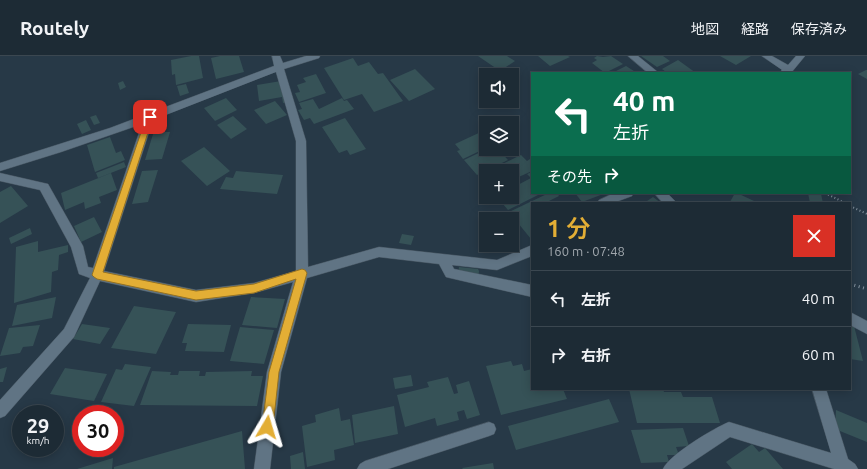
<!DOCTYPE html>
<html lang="ja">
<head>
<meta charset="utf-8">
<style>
  :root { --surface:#1d2b35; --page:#25333d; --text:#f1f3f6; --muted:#a0a7ad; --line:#3b4750; --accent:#e3ae35 }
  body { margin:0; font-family:Ubuntu,"Noto Sans JP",sans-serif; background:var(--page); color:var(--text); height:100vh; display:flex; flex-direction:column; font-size:15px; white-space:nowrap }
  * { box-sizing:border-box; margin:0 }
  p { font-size:13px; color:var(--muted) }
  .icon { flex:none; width:22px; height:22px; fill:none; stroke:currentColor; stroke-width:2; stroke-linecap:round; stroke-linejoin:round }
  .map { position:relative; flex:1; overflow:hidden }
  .panel { position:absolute; left:531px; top:146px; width:320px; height:188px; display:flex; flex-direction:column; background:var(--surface); border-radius:0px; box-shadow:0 2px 10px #0003,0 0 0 1px var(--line) }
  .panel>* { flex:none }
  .hud { position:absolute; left:531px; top:16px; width:320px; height:122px; border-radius:0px; box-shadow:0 2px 10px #0003,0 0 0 1px var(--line); background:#0b6e4f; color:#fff; overflow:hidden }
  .buttons { position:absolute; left:479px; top:12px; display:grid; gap:8px }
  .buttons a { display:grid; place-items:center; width:40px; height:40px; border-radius:0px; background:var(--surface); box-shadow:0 2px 10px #0003,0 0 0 1px var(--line); font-size:20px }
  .speed { position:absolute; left:12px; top:349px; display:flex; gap:8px; font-size:20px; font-weight:700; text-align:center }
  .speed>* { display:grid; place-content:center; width:52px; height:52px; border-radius:50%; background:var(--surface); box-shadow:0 2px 10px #0003,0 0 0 1px var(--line); line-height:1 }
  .speed small { font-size:10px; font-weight:400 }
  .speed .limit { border:6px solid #d22; background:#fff; color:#111 }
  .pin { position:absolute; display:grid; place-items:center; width:34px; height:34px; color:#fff; margin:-17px; border-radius:8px; box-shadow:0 2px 6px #0006 }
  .me { position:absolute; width:44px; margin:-22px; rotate:7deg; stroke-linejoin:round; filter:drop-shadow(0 0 3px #0008) }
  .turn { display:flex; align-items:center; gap:14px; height:84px; padding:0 16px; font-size:18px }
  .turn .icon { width:52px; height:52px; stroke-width:2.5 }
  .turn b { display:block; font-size:28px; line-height:34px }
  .then { display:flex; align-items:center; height:38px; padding:0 16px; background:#0003; gap:8px; font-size:15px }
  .round { display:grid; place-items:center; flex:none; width:42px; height:42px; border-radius:0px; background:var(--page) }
  .overview { display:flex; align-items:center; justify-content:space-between; height:68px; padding:0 16px }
  h1 { font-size:24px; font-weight:600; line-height:30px; color:var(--accent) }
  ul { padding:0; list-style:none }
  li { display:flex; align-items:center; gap:12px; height:56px; padding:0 16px; border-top:1px solid var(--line) }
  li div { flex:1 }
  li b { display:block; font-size:15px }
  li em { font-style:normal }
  header { display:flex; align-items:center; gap:24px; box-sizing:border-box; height:56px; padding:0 20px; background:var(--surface); border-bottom:1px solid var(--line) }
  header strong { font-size:19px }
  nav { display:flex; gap:22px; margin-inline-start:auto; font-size:14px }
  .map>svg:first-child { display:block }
</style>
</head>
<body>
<header>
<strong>Routely</strong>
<nav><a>地図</a><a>経路</a><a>保存済み</a></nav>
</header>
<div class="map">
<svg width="867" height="413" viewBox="0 0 867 413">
  <rect width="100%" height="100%" fill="#273947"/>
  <path fill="#365257" d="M191 0H199L203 22 176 29 175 18 172 19 171 4Z
    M220 0H239L244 16 216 23 211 2Z
    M478 0H507L515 5 500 15Z
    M538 0H568L570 1 550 10Z
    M597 0 603 1 611 0 623 8 605 17 592 7 597 4 594 2Z
    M641 0H663L670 5 657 11Z
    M720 0H751L736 9Z
    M353 2 358 10 369 6 378 18 383 17 403 45 374 56 362 38 344 44 324 12Z
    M678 4 696 17H664L666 16 662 13Z
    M626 10 637 17H612Z
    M415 13 435 33 409 45 390 24Z
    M866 14H867V23L858 18Z
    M316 18 326 37 299 46 295 37 300 36 297 29 306 26 303 22Z
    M123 25 126 31 120 34 118 27Z
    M281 25 289 46 283 47 282 41 259 45 257 29Z
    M186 28 189 37 180 40 177 30Z
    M226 42 237 54 215 65 204 52Z
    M342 42 344 45 347 44 354 53 314 68 310 62 304 64 298 54 302 53 299 47 313 43 319 53Z
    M275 45 287 59 266 68 254 54Z
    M96 59 100 67 94 69 90 61Z
    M233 60 247 73 231 83 217 69Z
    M345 62 366 93 350 99 347 94 339 97 322 71Z
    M86 64 91 74 82 78 77 68Z
    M162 74V76H170L162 103 145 104 154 75Z
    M483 75 486 78V92L463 103 457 95 460 94 455 88Z
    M110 81 116 97 121 95 125 104 95 116 87 89Z
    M204 91 230 115 207 130 181 105Z
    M487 93H498L508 104 477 119 464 104Z
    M521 99 527 105 530 103 532 105V115L512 124V115H488Z
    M124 106 126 111 98 122 96 117Z
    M158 114 148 146 132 148 142 115Z
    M236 115 283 119 277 138 220 133 226 121 233 122Z
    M486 116V127L479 119Z
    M532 116V137H542L508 154 497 141H512V132L531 122 527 118Z
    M111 117 117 134 99 141 101 147 85 153 84 146 65 154 61 137Z
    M11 130 28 150 0 167V136Z
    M549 137H557L559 140 545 147H532V182L531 183 509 156Z
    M575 137H606L582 146Z
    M735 137H737L754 145V147H732L730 146Z
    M808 137 821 138 823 147H810Z
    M653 141 661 147H644Z
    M94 161 102 176 81 186 74 170Z
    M30 172 32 178 11 188 9 182Z
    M402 178 414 180 411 189 399 187Z
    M38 185V196L68 189V196L59 199 58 214 52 216 51 236 14 247 16 191Z
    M459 211 478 213 479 215 478 224 458 217Z
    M56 241 52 262 12 270 17 249Z
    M251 241 285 243 277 272 242 269Z
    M134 250 176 256 156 298 111 292Z
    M82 268 110 272 100 288 73 283Z
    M188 268 231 269 224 296 185 295 187 287H182Z
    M40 269 33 290 23 291 20 297 0 300 9 272Z
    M850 269 854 270 863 305 850 303Z
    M240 271 274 274 264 308 230 305Z
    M511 305 513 310 522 308 524 315 532 313V333H563L567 343 501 359 486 310Z
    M125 308 151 311 134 350 101 346 116 313 122 314Z
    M7 311 3 326H0V313Z
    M65 312 107 318 94 345 50 338Z
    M152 315 171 316 170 319H178L179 315H200L199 320H205L206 316 252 315 251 320H263L257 350 140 349Z
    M411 319 413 330 395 333 393 322Z
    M448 321 454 338 458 337 456 329 469 325 480 359 467 363 464 354 457 356 459 364 437 370 435 362 405 371 397 339 429 331 427 326Z
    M629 333H663L664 336H681L683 341H712L720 367H637Z
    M609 343 619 366 516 394 508 370Z
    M394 350 398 378 355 387 352 359Z
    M339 352 341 365 350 363 354 389 334 394 335 404 307 411 302 370 316 366 315 359Z
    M836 354 867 367V386L835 373Z
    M683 372 689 390 676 391 679 399H667L669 406 641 407 631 374Z
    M242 375 245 413H114V411Z
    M752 388 759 396 765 392 783 413H732L726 406Z
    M303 396 305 413H291L290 400Z
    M113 402 112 413H77Z
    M493 407 494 413H463L462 412Z"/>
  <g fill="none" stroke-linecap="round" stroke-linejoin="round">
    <defs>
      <path id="minor" d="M272 0H280L283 7 306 0H320L319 2 284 13 306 85 308 211 379 191 497 204 532 189V200L497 214 452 209 454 213 532 229V241L450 222 446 221 439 208 379 201 307 222 281 316 270 413H254L267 316 293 226 254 237 196 246 100 225 74 281 5 360 0 362V344L64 273 90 222 79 218 71 191 40 134 0 125V117L48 128 83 190 88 211 93 212 142 68 61 96 0 115V107L110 72 274 10ZM276 16 296 85V215L254 227 196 234 104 215 153 64Z
        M628 0H638L659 17H648Z
        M762 0H772L788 9 796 0H805L791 17H779L782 14Z
        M614 137H633L632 140 613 147H597L599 144Z
        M654 137H667L677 147H663Z
        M850 256 867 265V278L850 269Z
        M812 333H826L848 403 855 408 858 413H834L730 381 682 413H663C669 399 714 372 729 366L831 397Z
        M489 366 494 368 496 373 494 378 489 380 388 413H357L360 408 365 405Z"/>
    </defs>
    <use href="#minor" stroke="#475662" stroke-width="1"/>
    <path stroke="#84929e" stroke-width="2" stroke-dasharray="1 2.5" stroke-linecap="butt" d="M825 137 845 147
      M850 150 867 158"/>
    <path stroke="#84929e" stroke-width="3" stroke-dasharray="1 3.5" stroke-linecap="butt" d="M850 228 867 233"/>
    <use href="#minor" fill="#607484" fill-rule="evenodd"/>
  </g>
  <path fill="#e3ae35" stroke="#947122" d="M147 59H152L153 61 103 216 196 235 254 228 302 213 305 214 307 217 279 316 273 371 271 375 267 377 264 375 262 371 269 316 296 223 254 237 196 244 97 223 94 221 92 219Z"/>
</svg>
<div class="buttons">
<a><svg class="icon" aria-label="sound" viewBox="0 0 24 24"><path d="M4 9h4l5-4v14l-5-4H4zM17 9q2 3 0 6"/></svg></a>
<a><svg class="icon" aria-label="layers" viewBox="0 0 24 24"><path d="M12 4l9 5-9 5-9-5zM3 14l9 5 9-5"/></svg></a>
<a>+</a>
<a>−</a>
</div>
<div class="speed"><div>29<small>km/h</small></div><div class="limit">30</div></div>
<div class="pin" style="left:150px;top:61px;background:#d93025"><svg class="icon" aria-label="arrive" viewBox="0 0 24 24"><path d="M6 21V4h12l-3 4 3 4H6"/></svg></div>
<svg class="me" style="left:267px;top:371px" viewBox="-20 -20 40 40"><path d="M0-17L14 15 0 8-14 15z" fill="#e3ae35" stroke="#fff" stroke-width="4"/></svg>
<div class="hud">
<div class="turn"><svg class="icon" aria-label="left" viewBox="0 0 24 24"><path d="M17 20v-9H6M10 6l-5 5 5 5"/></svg><div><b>40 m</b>左折</div></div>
<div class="then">その先<svg class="icon" aria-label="right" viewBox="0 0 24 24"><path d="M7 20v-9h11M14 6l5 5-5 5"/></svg></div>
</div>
<section class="panel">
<div class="overview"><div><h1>1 分</h1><p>160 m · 07:48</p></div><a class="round" style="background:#d93025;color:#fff"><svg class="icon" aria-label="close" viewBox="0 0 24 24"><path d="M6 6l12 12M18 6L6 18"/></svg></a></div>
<ul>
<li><svg class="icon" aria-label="left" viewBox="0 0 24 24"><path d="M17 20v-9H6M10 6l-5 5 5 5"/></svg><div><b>左折</b></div><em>40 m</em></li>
<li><svg class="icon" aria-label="right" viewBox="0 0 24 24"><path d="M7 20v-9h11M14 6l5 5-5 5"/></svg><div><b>右折</b></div><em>60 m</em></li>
</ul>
</section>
</div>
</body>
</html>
